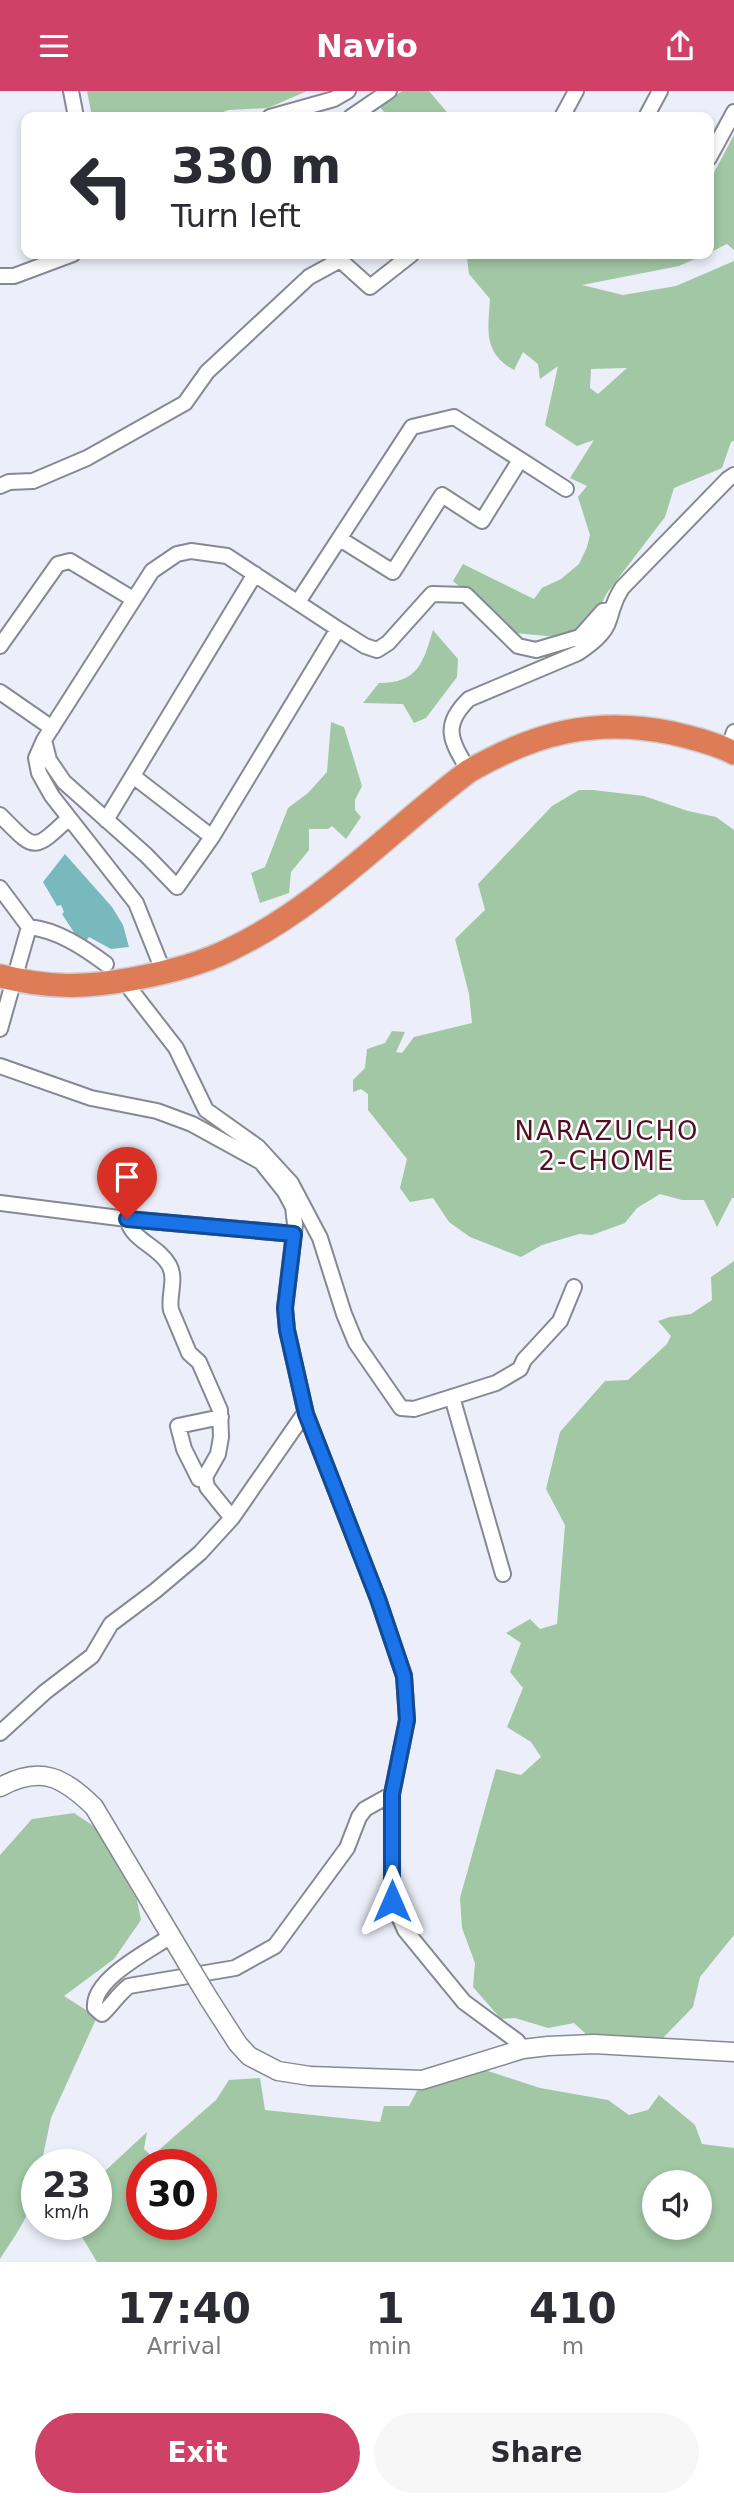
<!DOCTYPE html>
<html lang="en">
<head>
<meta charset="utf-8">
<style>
  :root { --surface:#fff; --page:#f7f7f7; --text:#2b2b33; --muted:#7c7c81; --accent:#d04168 }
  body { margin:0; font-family:"DejaVu Sans",sans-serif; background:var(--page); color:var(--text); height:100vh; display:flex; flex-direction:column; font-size:26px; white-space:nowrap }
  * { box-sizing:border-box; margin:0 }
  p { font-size:23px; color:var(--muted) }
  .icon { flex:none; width:38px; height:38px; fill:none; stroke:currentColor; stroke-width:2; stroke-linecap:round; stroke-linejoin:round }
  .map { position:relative; height:2171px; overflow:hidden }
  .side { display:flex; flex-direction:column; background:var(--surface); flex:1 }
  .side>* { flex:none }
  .guide { position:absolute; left:21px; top:21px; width:693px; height:147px; border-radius:14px; box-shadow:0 4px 10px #0003; background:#fff; color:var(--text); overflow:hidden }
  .buttons { position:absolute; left:642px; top:2079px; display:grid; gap:14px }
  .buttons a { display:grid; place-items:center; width:70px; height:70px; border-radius:50%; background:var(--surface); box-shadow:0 4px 10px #0003; font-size:35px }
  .speed { position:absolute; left:21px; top:2058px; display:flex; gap:14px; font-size:35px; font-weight:700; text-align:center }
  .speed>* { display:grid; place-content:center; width:91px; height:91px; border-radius:50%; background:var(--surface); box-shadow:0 4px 10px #0003; line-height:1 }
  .speed small { font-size:18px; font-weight:400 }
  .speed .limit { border:10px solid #d22; background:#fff; color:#111 }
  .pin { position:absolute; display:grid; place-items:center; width:60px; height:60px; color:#fff; margin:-72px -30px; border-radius:50% 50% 50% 0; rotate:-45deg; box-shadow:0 0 7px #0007 }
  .pin .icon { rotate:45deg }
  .me { position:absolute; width:77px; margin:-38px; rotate:0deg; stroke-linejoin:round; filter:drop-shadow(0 0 5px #0008) }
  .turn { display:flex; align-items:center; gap:24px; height:147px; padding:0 35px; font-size:32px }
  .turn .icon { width:91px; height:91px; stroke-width:2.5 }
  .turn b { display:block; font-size:49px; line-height:60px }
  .eta { display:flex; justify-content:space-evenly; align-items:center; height:119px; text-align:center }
  .eta b { font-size:42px; font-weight:700; line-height:49px }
  .button { display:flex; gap:14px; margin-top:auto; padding:14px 35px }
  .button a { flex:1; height:80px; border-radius:42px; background:var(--accent); color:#fff; font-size:28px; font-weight:700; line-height:80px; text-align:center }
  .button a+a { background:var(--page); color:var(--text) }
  header { display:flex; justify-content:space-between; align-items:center; height:91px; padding:0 35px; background:var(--accent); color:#fff; font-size:32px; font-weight:700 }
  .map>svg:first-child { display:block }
</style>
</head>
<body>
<header><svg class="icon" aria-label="menu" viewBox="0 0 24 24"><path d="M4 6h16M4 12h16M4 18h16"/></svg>Navio<svg class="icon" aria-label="share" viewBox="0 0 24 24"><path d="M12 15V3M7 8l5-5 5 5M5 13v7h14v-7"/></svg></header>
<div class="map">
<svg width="734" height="2171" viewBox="0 0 734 2171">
  <rect width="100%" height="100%" fill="#eceef9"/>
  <path fill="#a1c7a4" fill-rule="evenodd" d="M87 0H307L268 17 228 19 212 26H92Z
    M402 0H429L451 26H388L380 16Z
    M734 44V159L727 153 709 162V91Z
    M471 163H706L679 175 582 194 623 204 676 195 734 170V350L731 351 722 377 674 397 665 426 607 502 597 521 574 541 558 546 515 542 453 490 463 473 534 508 542 497 561 488 579 473 587 456 590 444 578 406 587 395 570 387 594 349 577 355 545 334 558 275 540 288 538 273 523 261 514 279C483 262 488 239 490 208L469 183 467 167ZM627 277 598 303 590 297 591 278Z
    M433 539 458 568 457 586 426 627 414 632 403 613 363 612 379 592C418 592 423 572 433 539Z
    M331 631 344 636 362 695 355 709V719L361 726 346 748 332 735 328 738H309V759L291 781 289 802 260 812 251 782 265 776 288 717 308 702 327 681Z
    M579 699H593L644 705 688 720 716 726 734 739V1107H732L717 1136 704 1109H682L660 1103 637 1117 625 1132 592 1144 579 1143 542 1154 521 1166 470 1146 449 1131 433 1107 410 1111 400 1097 407 1068 368 1019V1003L361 998 353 1001V989L365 977 367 958 385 952 392 940 405 941 396 961 402 962 414 946 472 932 469 903 455 848 485 819 478 793 552 715Z
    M734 1170V1844L700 1886 693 1916 661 1949 587 1944 574 1932 548 1937 515 1927 501 1928 473 1896 475 1872 462 1837 460 1807 496 1678 521 1684 541 1666 531 1651 507 1636 523 1597 510 1581 521 1552 506 1542 530 1528 540 1538 557 1533 565 1434 546 1398 560 1341 605 1290 628 1289 667 1253 671 1245 658 1230 670 1226 691 1223 712 1209 711 1186Z
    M74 1722 95 1736 137 1809 141 1829 114 1868 64 1905 97 1926 51 2027 41 2074H37C37 2116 22 2134 0 2168V1764L32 1728Z
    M485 1979 540 1997 608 2009 629 2024 648 2019 659 2004 695 2034 702 2053 734 2057V2171H97L79 2141 86 2133H96V2120L102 2113 105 2080 147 2041 144 2058 152 2065 216 2009 229 1989 260 1987 265 2019 380 2031 384 2015H409L417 2000ZM142 2074H201V2133H142ZM654 2091H700V2137H654Z"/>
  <path fill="#78b9be" d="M65 763 112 816 123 834 129 856 111 858 89 846 86 850 75 843 62 823 64 821 61 814 57 815 43 791Z"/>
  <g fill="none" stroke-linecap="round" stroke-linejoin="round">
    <defs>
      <path id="minor" d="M71 0 76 26
        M270 26 334 8 348 0
        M351 26 389 0
        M562 26 576 0
        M646 26 660 0
        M709 67 734 21
        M0 185H14L73 163
        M0 395 9 391 33 390 87 367 185 312 207 281 309 186 340 169 370 196 412 163
        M340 448 393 481 442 404 482 430 520 369
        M298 511 412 336 454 326 566 398
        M338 538 212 746 177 796 146 764 64 691 49 669 44 649 152 480 177 463 191 460 227 465 338 538 365 555 377 559 388 552 432 503 466 504 518 555 536 559 580 546 603 520 611 519
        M0 555 58 473 70 470 133 508
        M0 601 52 637
        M44 649 36 667 39 682 52 705 136 812 164 882
        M728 659 734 641
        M469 680C451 650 441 635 469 608L578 562C590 554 605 543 609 529 614 514 613 511 622 497L728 388 734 384
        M133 685 212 746
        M0 724C35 759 32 762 69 727
        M106 729 255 483
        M0 797 29 836 0 938
        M29 836C57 839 83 856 106 873
        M131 899 176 957 206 1019 258 1056 291 1092 320 1147 344 1223 356 1252 401 1317 414 1318 452 1306 496 1292 520 1278 524 1269 560 1230 574 1196
        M0 975 91 1007 157 1020 192 1033 261 1071 285 1101 293 1116 295 1133 285 1217 287 1239 306 1323 378 1508 404 1585 407 1629 392 1703V1810L405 1839 464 1911 517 1950 523 1958
        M0 1112 127 1128 294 1143
        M127 1128C132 1150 159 1155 169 1174 177 1188 168 1205 171 1219L189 1262 199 1271 220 1319 221 1346 218 1363 205 1386 207 1396 232 1427
        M452 1306 503 1483
        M205 1386 199 1388 184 1358 178 1335 221 1326
        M0 1642 45 1601 92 1565 111 1533 155 1500 200 1462 232 1427 302 1326 306 1323
        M171 1845C149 1860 92 1888 95 1917L102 1923C112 1914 118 1903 129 1895L235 1877 275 1855 347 1757 359 1726 365 1718 392 1703"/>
      <path id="tertiary" d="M0 1696C41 1674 63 1686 94 1716L186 1870
        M209 1908 238 1953 249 1965 278 1980 310 1985 422 1989 523 1958 548 1955 594 1953 734 1961"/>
      <path id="trunk" d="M0 885C47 897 85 897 132 888 165 882 199 874 229 859 320 816 389 740 469 680 535 642 595 626 672 642 692 647 715 652 734 662"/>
    </defs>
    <use href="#minor" stroke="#878992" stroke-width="18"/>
    <use href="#tertiary" stroke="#878992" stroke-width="21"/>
    <use href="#trunk" stroke="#cdcdce" stroke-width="26"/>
    <use href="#minor" stroke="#fff" stroke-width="14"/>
    <use href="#tertiary" stroke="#fff" stroke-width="18"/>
    <use href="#trunk" stroke="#df7c58" stroke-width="23"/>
    <defs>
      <path id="tertiary-bridge" d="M186 1870 209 1908"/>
    </defs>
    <use href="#tertiary-bridge" stroke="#878992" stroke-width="21" stroke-linecap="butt"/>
    <use href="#tertiary-bridge" stroke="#fff" stroke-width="18"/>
  </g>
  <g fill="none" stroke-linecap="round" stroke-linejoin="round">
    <defs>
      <path id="route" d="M127 1128 294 1143 285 1217 287 1239 306 1323 378 1508 404 1585 407 1629 392 1703V1810"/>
    </defs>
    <use href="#route" stroke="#114b97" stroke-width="18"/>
    <use href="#route" stroke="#1a73e8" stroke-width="12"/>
  </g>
  <g text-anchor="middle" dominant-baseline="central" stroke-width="5" stroke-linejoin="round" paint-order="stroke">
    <g font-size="26" letter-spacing="2" fill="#530e23" stroke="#fff">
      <text x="607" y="1040">NARAZUCHO<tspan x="607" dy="30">2-CHOME</tspan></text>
    </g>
  </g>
</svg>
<div class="buttons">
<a><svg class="icon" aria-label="sound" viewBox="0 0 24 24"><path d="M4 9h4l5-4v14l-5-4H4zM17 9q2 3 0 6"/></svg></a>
</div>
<div class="speed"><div>23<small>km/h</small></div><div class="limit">30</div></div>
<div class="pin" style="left:127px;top:1128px;background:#d93025"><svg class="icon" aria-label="arrive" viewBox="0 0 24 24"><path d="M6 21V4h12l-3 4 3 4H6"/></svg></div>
<svg class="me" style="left:392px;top:1810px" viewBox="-20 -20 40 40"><path d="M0-17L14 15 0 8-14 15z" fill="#1a73e8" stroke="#fff" stroke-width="4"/></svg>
<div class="guide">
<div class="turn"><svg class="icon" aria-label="left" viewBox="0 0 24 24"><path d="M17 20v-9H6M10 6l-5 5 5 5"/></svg><div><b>330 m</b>Turn left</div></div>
</div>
</div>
<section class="side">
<div class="eta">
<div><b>17:40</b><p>Arrival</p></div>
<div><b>1</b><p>min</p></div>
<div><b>410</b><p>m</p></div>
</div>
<div class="button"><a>Exit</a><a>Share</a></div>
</section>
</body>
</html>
